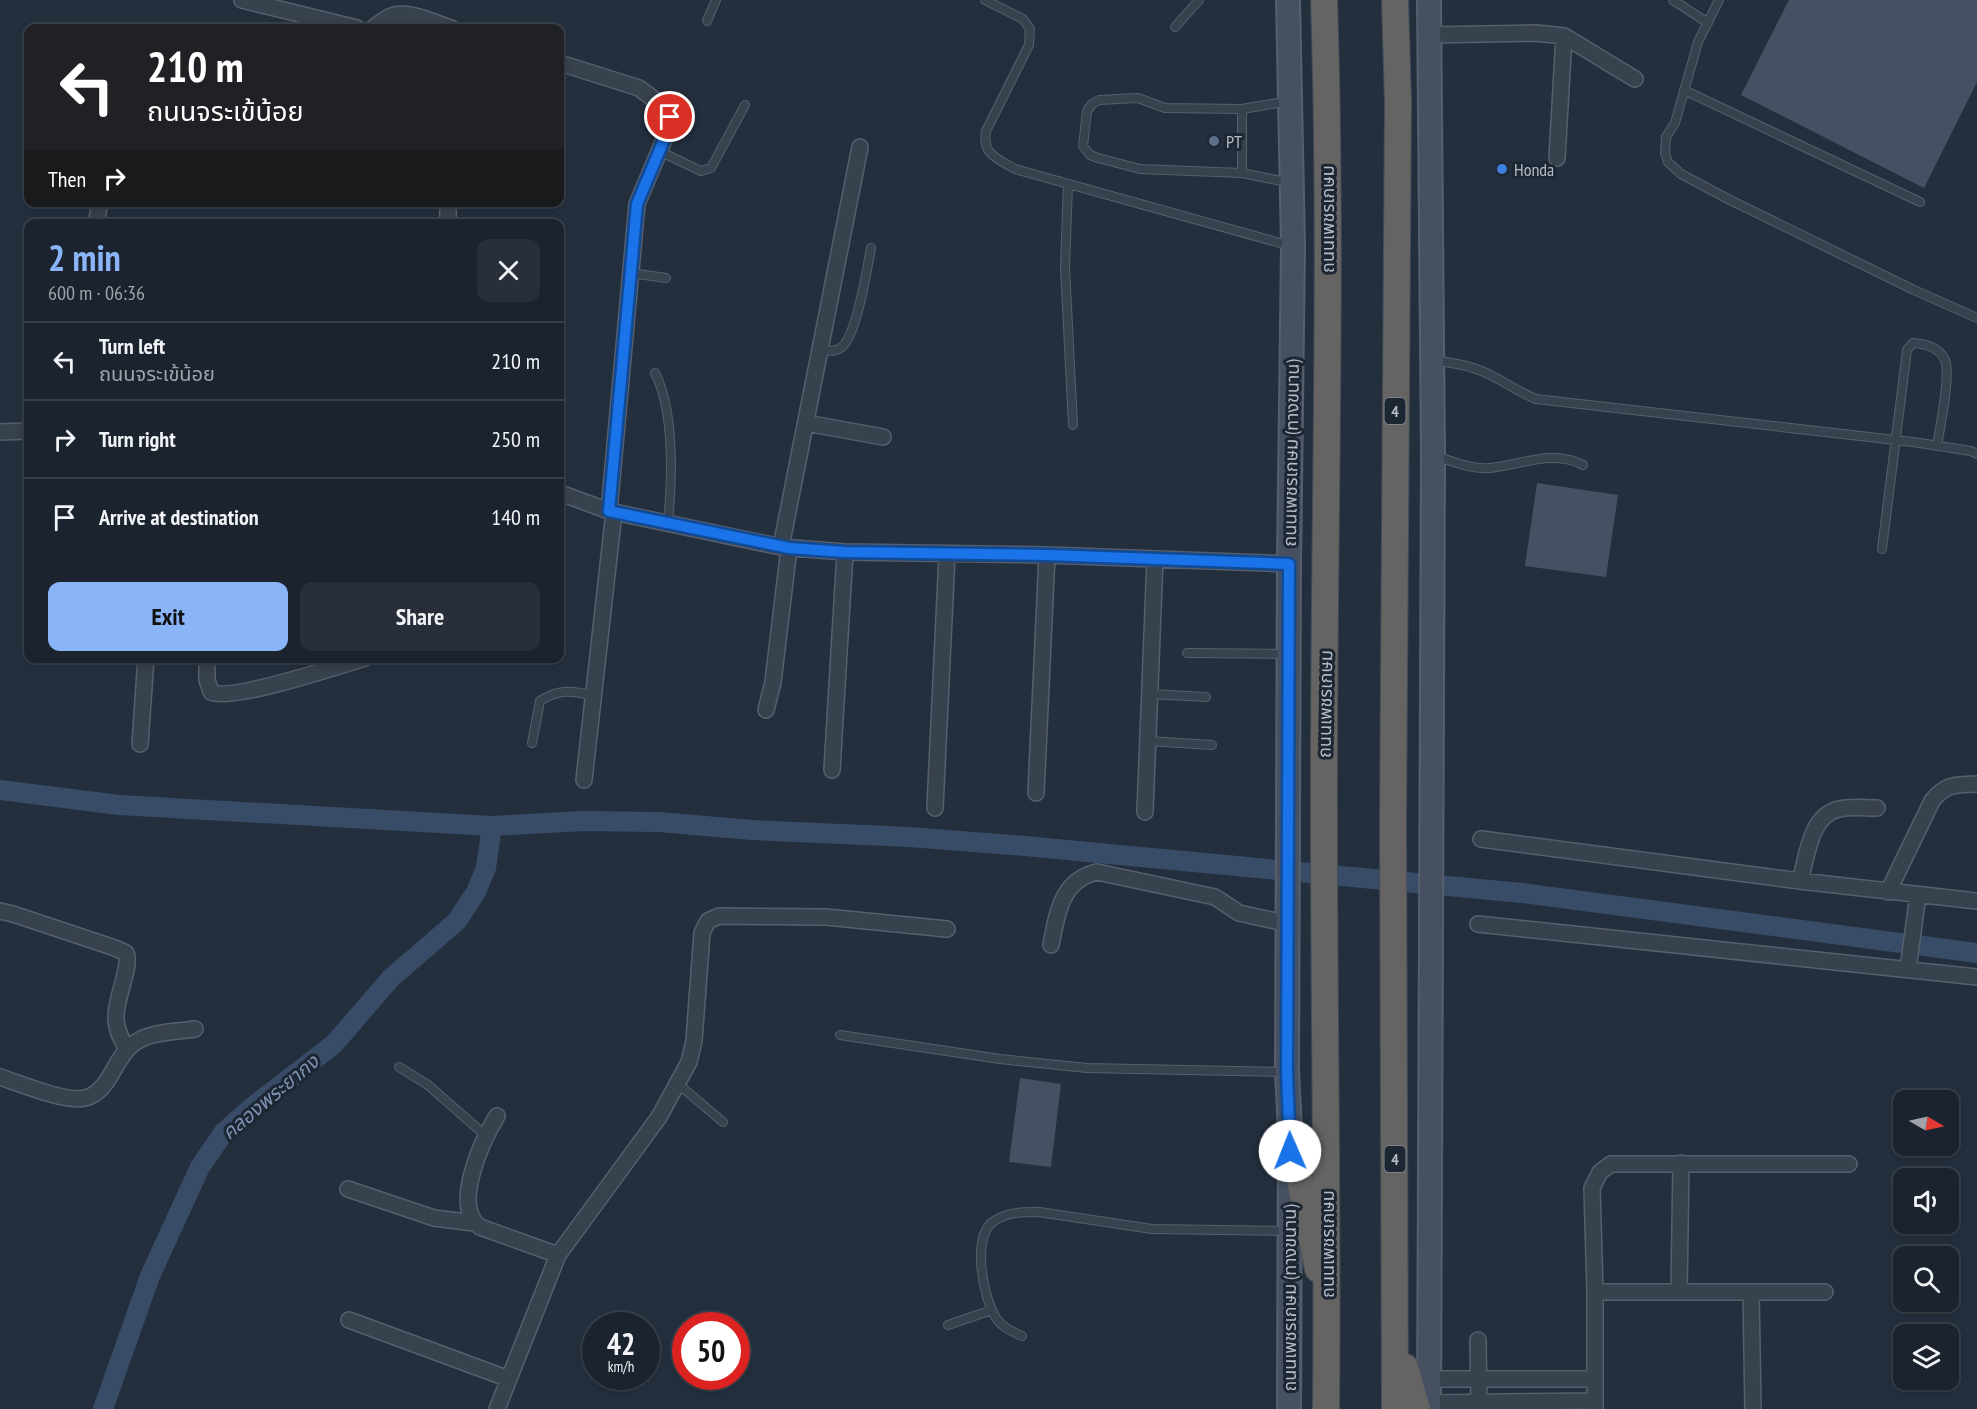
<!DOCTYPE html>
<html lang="en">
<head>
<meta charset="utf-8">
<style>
  :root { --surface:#1b232e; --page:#282f3a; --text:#f1f3f6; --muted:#a0a4aa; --line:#39404a; --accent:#8ab4f8 }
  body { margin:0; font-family:"PT Sans Narrow","Noto Sans Thai",sans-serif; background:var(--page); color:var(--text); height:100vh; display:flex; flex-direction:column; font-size:22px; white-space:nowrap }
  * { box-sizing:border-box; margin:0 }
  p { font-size:20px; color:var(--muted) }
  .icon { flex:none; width:33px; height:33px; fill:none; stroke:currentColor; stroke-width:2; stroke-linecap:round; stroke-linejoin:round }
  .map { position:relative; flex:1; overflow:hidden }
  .sheet { position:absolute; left:24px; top:219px; width:540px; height:444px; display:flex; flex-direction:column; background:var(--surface); border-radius:12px; box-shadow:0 3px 9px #0003,0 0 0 2px var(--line) }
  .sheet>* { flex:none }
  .banner { position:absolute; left:24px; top:24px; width:540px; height:183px; border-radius:12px; box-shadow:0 3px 9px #0003,0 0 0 2px var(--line); background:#202124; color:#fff; overflow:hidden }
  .needle { width:39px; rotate:99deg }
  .fabs { position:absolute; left:1893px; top:1090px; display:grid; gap:12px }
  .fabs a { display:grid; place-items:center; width:66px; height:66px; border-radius:12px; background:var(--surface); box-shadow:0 3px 9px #0003,0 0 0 2px var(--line); font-size:30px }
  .speed { position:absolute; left:582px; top:1312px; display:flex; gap:12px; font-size:30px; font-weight:700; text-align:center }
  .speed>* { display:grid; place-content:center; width:78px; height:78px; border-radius:50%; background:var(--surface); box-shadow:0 3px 9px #0003,0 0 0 2px var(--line); line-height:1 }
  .speed small { font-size:15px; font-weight:400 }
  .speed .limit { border:9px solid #d22; background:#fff; color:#111 }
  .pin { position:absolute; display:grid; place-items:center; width:51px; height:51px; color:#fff; margin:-26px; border:3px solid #fff; border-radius:50%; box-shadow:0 2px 6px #0007 }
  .me { position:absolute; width:66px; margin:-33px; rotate:359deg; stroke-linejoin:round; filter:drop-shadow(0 0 4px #0008) }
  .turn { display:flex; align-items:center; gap:21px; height:126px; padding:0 24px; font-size:27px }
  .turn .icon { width:78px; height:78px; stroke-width:2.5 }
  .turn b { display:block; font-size:42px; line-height:51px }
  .then { display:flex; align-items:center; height:57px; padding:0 24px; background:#0003; gap:12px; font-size:22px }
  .round { display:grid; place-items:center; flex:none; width:63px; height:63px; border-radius:12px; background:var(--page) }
  .head { display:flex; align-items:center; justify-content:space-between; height:102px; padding:0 24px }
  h1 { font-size:36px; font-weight:700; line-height:45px; color:var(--accent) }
  .primary-button { display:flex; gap:12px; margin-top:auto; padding:12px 24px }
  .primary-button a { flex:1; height:69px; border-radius:12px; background:var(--accent); color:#111; font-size:24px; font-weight:700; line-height:69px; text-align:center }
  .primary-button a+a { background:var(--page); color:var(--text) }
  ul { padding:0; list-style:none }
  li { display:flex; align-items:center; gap:18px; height:78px; padding:0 24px; border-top:2px solid var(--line) }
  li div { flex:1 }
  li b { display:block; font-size:22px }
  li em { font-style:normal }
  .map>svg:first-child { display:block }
</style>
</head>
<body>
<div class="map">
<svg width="1977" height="1409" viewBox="0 0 1977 1409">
  <rect width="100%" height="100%" fill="#242f3e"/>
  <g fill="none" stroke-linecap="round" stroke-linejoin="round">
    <path stroke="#394c67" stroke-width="20" d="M0 790 119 805 492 826 584 821 659 822 752 830 909 837 1025 846 1522 893 1977 953
      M103 1409 150 1276 200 1167 224 1132 251 1108 334 1044 391 978 457 921 476 892 486 868 492 826"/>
  </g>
  <path fill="#455162" d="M1789 0H1977V82L1924 188 1741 95Z
    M1537 483 1618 495 1606 577 1525 566Z
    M1020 1078 1061 1084 1051 1167 1009 1162Z"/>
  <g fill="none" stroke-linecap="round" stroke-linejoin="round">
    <defs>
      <path id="service" d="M985 0 1023 19 1030 29 1029 45 986 131C982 155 997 158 1015 169L1291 246
        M1673 0 1708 23
        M1719 0 1698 42 1675 123 1666 137 1665 153 1668 162 1681 174 1728 199 1914 290 1977 318
        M707 21 716 0
        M1175 27 1199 0
        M1684 90 1920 202
        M1289 101 1242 109 1165 108 1138 98 1099 100 1092 104 1087 111 1083 146 1090 155 1098 158 1140 169 1242 173 1291 183
        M659 151 701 171 711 168 745 105
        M1242 173V109
        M1068 184 1065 267 1073 425
        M631 273 666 278
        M820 350C828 351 836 352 842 347 857 334 867 269 871 248
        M1434 360C1448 363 1463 364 1476 369 1498 376 1515 391 1536 399L1913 442 1971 451 1977 454
        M655 373C675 412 672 480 668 524
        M1435 456C1452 461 1472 470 1490 468 1520 465 1554 449 1583 465
        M1882 549 1907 350 1913 343C1926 344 1939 347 1945 360 1951 374 1940 428 1937 446
        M1187 653 1288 654
        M1150 694 1206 697
        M1148 741 1212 745
        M532 743 540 701C558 689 573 690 593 696
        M840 1035 1000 1059 1087 1068 1286 1072
        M399 1067 428 1085 485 1135
        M678 1084 723 1122
        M948 1325 992 1310
        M1022 1336C1011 1331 1002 1327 996 1318 983 1298 971 1236 994 1221 1007 1212 1024 1212 1039 1212L1152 1229 1289 1231"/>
      <path id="minor" d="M242 0 357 28
        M373 28C378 25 383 20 389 17 406 8 434 23 451 28
        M1429 35 1536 33 1564 36 1635 79
        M560 63 639 88 667 109 670 117 669 128 637 204 609 511
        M1557 158 1564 36
        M448 202V224
        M96 224 100 202
        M806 423 883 437
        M0 432 28 431
        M560 493 609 511 781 547 845 552 1047 555 1289 564
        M781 547 860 147
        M207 658V680L211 692C230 702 339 666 365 658
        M766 710 773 682 789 548
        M140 744 146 658
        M832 770 845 552
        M584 780 614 512
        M1036 793 1047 555
        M935 808 947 555
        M1145 812 1155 559
        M1481 839 1800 881 1977 901
        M1800 881C1807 857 1810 815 1839 809 1851 806 1865 808 1877 808
        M1888 892 1932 801C1946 783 1956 785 1977 784
        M0 911 13 914 115 948 126 953C132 965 115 999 116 1018 116 1030 122 1040 127 1050
        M1478 924 1977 977
        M1051 945C1057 914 1061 880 1097 872L1215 897 1239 913 1289 924
        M1908 969 1918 895
        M0 1077C19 1083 66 1103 85 1098 110 1092 114 1058 133 1044 150 1031 175 1032 195 1029
        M497 1116C483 1139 451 1206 480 1227L558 1255
        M348 1189 434 1218 474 1223
        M1595 1292H1825
        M1679 1292 1681 1163
        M1751 1292 1753 1409
        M349 1320 509 1379
        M1478 1340 1479 1409
        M1429 1379H1594
        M1429 1403 1595 1401
        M497 1409 558 1255 659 1117 689 1062 694 1041 702 933 708 921 719 916 826 917 947 929
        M1595 1409V1292L1592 1188 1600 1172 1611 1164H1849"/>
      <path id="secondary" d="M1288 0 1293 246 1289 564 1287 1072 1290 1131 1289 1409
        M1429 0 1433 455 1429 1409"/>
      <path id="trunk" d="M1324 0C1333 274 1323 548 1324 821 1324 1017 1328 1213 1326 1409
        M1395 0 1398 102 1393 823 1395 1409
        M1290 1131 1318 1269
        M1405 1367 1417 1409"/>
    </defs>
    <use href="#service" stroke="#565f6c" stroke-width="10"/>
    <use href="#minor" stroke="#565f6c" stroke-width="18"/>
    <use href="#secondary" stroke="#565f6c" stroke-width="26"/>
    <use href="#trunk" stroke="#434c59" stroke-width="28"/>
    <use href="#service" stroke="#38414e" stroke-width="8"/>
    <use href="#minor" stroke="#38414e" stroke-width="15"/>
    <use href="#secondary" stroke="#465061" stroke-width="22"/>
    <use href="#trunk" stroke="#656462" stroke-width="26"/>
  </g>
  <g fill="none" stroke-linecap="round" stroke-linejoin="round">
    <defs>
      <path id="route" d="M670 117 669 128 637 204 609 511 789 548 845 552 1047 555 1289 564 1287 1072 1290 1151"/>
    </defs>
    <use href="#route" stroke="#114b97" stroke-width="15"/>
    <use href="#route" stroke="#1a73e8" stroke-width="10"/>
  </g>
  <circle fill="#5c6f8a" stroke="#1d2633" stroke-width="2" cx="1214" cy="141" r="6"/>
  <circle fill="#3f7fe0" stroke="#1d2633" stroke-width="2" cx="1502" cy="169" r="6"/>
  <g text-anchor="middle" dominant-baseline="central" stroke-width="6" stroke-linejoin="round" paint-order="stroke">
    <g fill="#1d2633" stroke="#878f9c" stroke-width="1.5">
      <rect x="1384.5" y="398" width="21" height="26" rx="4.5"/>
      <rect x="1384.5" y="1146" width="21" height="26" rx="4.5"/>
    </g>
    <g font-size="16" font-weight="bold" fill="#b4bcc9">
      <text x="1395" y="411">4</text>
      <text x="1395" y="1159">4</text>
    </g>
    <g font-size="18" fill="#b4bcc9" stroke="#1d2633" text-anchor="start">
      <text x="1226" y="141">PT</text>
      <text x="1514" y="169">Honda</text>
    </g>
    <g font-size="18" fill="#b4bcc9" stroke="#1d2633">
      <text transform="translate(1327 219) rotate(-90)">ถนนเพชรเกษม</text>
      <text transform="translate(1291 453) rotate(-89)">ถนนเพชรเกษม (ทางขนาน)</text>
      <text transform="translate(1325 704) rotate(-89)">ถนนเพชรเกษม</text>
      <text transform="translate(1327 1244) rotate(-90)">ถนนเพชรเกษม</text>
      <text transform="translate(1289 1298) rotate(-90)">ถนนเพชรเกษม (ทางขนาน)</text>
    </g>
    <g font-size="20" font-style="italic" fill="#7c92b1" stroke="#1d2633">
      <text transform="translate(270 1097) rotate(-40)">คลองพระยากง</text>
    </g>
  </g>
</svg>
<div class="fabs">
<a><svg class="needle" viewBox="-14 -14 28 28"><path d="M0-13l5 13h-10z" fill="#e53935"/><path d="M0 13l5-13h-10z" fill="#a0a4aa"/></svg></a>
<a><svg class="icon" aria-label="sound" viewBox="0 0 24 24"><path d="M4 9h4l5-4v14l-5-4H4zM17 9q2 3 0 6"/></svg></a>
<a><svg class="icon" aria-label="search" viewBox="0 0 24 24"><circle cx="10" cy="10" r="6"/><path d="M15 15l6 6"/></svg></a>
<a><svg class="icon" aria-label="layers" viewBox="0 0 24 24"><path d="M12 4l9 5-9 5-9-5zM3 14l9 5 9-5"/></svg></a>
</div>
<div class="speed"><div>42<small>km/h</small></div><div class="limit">50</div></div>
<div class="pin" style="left:670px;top:117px;background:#d93025"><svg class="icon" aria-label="arrive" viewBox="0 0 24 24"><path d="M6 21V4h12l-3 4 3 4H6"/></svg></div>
<svg class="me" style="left:1290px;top:1151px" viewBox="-20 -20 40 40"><circle r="19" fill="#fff"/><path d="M0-13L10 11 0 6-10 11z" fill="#1a73e8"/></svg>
<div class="banner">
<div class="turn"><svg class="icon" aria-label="left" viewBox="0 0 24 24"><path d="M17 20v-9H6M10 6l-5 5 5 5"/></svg><div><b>210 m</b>ถนนจระเข้น้อย</div></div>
<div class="then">Then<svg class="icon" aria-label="right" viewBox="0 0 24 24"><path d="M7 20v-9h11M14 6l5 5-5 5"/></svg></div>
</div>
<section class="sheet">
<div class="head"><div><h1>2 min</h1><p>600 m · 06:36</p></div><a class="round"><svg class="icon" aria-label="close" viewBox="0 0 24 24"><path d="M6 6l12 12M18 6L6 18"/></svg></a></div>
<ul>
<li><svg class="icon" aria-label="left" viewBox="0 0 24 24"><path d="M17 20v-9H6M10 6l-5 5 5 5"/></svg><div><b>Turn left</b><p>ถนนจระเข้น้อย</p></div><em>210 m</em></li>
<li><svg class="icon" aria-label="right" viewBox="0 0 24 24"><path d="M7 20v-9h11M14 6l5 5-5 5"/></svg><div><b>Turn right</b></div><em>250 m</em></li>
<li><svg class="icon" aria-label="arrive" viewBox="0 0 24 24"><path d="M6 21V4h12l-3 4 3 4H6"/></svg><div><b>Arrive at destination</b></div><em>140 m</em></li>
</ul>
<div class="primary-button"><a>Exit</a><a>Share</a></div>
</section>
</div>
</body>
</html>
